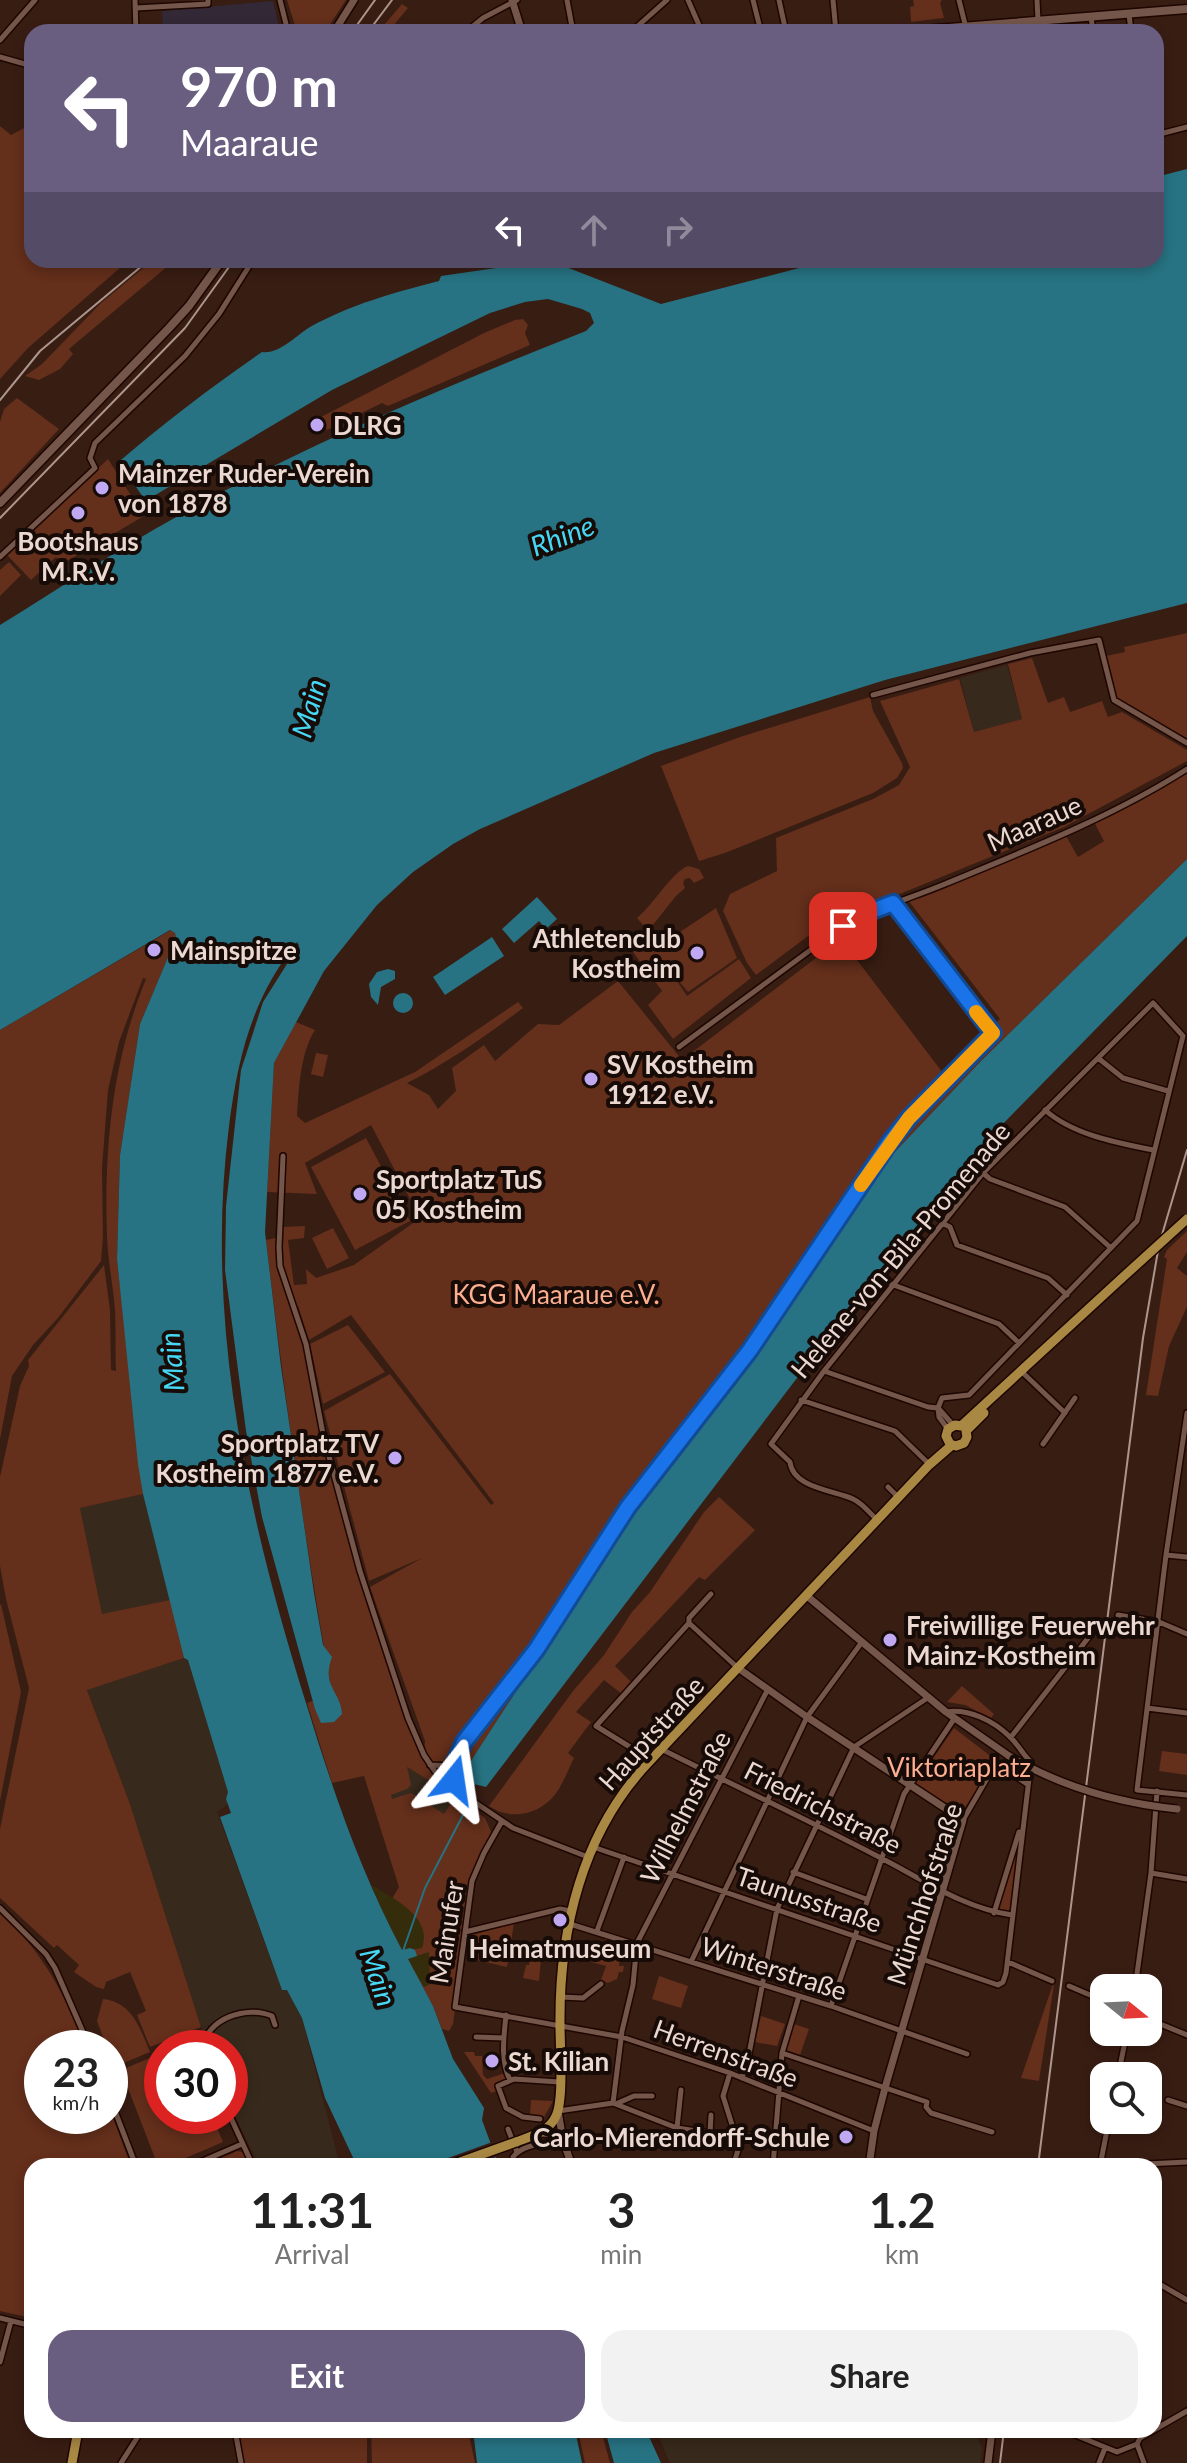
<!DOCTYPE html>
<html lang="en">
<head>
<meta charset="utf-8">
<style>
  :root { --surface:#fff; --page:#f2f2f2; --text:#222; --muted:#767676; --accent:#695e80 }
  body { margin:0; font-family:Lato,sans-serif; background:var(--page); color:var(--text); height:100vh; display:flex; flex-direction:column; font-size:30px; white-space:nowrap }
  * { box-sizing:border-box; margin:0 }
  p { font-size:26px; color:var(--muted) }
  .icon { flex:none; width:44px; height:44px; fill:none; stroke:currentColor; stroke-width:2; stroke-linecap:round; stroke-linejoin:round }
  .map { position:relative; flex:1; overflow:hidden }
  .panel { position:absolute; left:24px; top:2158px; width:1138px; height:280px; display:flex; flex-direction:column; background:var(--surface); border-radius:24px; box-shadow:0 4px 12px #0003 }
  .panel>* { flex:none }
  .hud { position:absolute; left:24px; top:24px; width:1140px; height:244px; border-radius:24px; box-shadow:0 4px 12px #0003; background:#695e80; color:#fff; overflow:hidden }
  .needle { width:52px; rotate:108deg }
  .controls { position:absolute; left:1090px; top:1974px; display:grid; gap:16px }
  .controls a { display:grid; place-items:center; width:72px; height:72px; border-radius:16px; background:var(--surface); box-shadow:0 4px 12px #0003; font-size:40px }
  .speed { position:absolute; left:24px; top:2030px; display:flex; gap:16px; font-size:40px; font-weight:700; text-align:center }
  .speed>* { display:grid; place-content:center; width:104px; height:104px; border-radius:50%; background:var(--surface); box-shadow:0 4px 12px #0003; line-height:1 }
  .speed small { font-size:20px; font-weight:400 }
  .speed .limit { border:12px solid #d22; background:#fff; color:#111 }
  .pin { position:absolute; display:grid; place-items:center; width:68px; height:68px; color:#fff; margin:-34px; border-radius:16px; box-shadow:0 4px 12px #0006 }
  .me { position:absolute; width:88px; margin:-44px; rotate:15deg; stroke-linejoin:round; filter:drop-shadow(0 0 6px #0008) }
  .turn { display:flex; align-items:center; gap:28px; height:168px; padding:0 24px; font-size:36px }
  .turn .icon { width:104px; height:104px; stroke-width:2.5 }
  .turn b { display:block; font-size:56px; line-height:68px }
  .lanes { display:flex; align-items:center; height:76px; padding:0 24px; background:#0003; justify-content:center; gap:40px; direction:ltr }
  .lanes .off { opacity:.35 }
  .eta { display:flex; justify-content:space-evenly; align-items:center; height:136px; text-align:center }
  .eta b { font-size:48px; font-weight:700; line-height:56px }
  .primary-button { display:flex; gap:16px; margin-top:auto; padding:16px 24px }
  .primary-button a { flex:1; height:92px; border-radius:24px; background:var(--accent); color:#fff; font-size:32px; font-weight:700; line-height:92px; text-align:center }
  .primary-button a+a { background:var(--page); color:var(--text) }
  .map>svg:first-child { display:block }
</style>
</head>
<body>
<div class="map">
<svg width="1187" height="2463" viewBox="0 0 1187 2463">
  <rect width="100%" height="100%" fill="#381d13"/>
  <path fill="#372a1c" d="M1007 665 1022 719 974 732 960 678Z
    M143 1494 170 1600 102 1615 80 1508Z
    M184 1658 188 1659 228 1792 227 1805 217 1812 282 1990 287 1989 302 2018 340 2166H259L230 2105V2048H207L208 2038 201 2027 130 1804 87 1689Z
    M402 1764 455 1797 399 1887 364 1775Z
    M656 2430H974L982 2448 980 2463H670Z"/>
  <path fill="#332836" d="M273 1 280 32H163L162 11Z"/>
  <path fill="#642f1b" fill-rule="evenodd" d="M287 0H346L325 32H297Z
    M913 0H942L940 3 944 18 911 22 910 7 914 6Z
    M402 4 408 8 388 32H378Z
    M32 124V260H129L28 348 0 379V126L11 135Z
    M153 260H175L69 349 73 354 60 369 39 380 25 376 42 364 101 303Z
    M523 319 528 325 525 333 530 345 388 406 382 403 327 430 321 417 484 333 515 320Z
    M17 398 59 429 0 493V422L4 409Z
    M108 459 144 516 62 564 56 557 31 580 7 555Z
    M9 562 21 575 0 596V570Z
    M1187 633V741L1116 698 1106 656 1125 652 1124 647Z
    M1032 658 1048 703 1064 697 1070 712 1102 701 1108 717 1122 712 1187 750V761L1064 827 863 909 844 920 839 913 756 975 747 963 723 911 730 894 777 871 776 838 873 799 899 785 910 767 880 701 959 679 974 732 1022 719 1008 664Z
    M870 697 873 711 902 763 903 768 897 778 873 793 725 853 699 861 661 766 740 737Z
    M1187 769V859L981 1061 893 1154 700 1430 613 1542 463 1773 430 1765 440 1779 444 1790 407 1767 411 1785 407 1789 391 1795 392 1799 411 1793 444 1814 455 1797 485 1818 493 1836 472 1881 453 2024 449 2031 442 2029 433 2006 383 1914 399 1887 364 1776 332 1783 307 1703 332 1693C305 1543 284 1392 266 1240L280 1237 283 1227 305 1226 304 1238 288 1240 294 1285 307 1284 306 1269 316 1278 354 1265 420 1218 371 1125 305 1163 317 1194 267 1192 274 1063 296 1022 315 1030C300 1054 299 1088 297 1116L305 1123 415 1072 518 1002 523 1008C486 1036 449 1062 407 1083L429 1095 438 1109 456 1091 452 1068 484 1045 495 1061 538 1024 559 1025 618 981 682 1060 841 939 943 1073 1000 1019 908 900 1065 834 1078 857 1104 841 1093 820ZM293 1306H298L309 1340 351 1315 494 1503 491 1505 390 1374 324 1411 369 1581 422 1558 370 1587 425 1741 424 1754C388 1660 357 1564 331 1467 317 1414 312 1358 293 1306Z
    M688 866 699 869 704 878 694 883 690 878 685 879 683 883 685 888 676 896 648 931 637 918C653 905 671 873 688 866Z
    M716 908 737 958 688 992 669 969 687 996 739 959 751 978 673 1039 648 1005 662 991 630 948 646 934 656 948Z
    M171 930 175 933 176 938 140 1024 120 1155 117 1259 143 1494 80 1508 102 1614 170 1600 184 1658 87 1690 130 1804 201 2027 150 2047 137 2015 146 2011 130 1972 106 1982 104 1989 96 1987 74 1972 79 1965 57 1945 54 1948 0 1898V1829L29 1688 6 1599 0 1566V1477L20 1386 29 1366 28 1360 104 1265 110 1310 111 1370 116 1371C115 1350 116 1330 115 1310 113 1285 108 1261 107 1237 104 1149 112 1061 146 979L143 978 119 1042 108 1090 102 1168 103 1236 101 1261 58 1318 33 1345 12 1376 0 1439V1030Z
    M316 1053 328 1055 323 1077 311 1074Z
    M366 1138 410 1221 355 1250 311 1167Z
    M333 1228 349 1258 327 1269 312 1238Z
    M1187 1231V1252L1177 1268 1187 1276V1307L1169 1346 1158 1396 1146 1395 1167 1259 1164 1257 1167 1250Z
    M348 1325 385 1372 323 1404 310 1344Z
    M719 1497 755 1530 705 1580 699 1577 615 1666 632 1683 622 1694 604 1680 576 1712 591 1722 568 1753 574 1758C568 1770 562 1787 553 1797 536 1816 509 1820 489 1806L573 1691 604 1655 632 1612 650 1592 704 1512Z
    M1 1604 21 1692 0 1801V1605Z
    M962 1686 994 1714 991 1718 965 1705 947 1702Z
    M954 1728 997 1761 962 1812 919 1788 916 1783Z
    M1162 1751 1187 1754V1775L1159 1771Z
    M1023 1820 1012 1915 994 1913Z
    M0 1913C44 1953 64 1993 86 2048H42V2116H110V2110L131 2166H32V2318L0 2311Z
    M514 1923 507 1967 468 1958 472 1935Z
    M606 1938 613 1941 611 1948 621 1951 619 1966H624L623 1972H619L617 1979 608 1983 601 1980 606 1966 587 1961 593 1943 603 1946Z
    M531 1945 542 1947 539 1981 523 1978 526 1965H529Z
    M659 1976 688 1986 681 2008 652 1999Z
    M1055 1978 1039 2081 1021 2078Z
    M103 1999C132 2002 140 2028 150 2052L114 2067 110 2048H107L97 2021Z
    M761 2016 785 2024 777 2046 755 2042Z
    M794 2024 809 2029 800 2055 786 2050Z
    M464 2052H474L475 2056H482L483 2075 487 2079 505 2073 507 2080 495 2087 497 2091 491 2093Z
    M162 2053V2116H212L223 2142 167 2166H158L121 2070Z
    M531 2100 553 2101 544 2117 530 2116Z
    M237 2151 243 2152 250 2166H204Z
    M238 2430H367V2463H244Z
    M371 2430H468L475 2463H372Z
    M578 2430H601L610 2463H585Z"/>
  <path fill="#342c0b" d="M371 1885C392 1897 434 1918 422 1948L403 1951 386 1921Z
    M429 1952 430 1984 424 1987 407 1959Z"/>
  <path fill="#277383" d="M1187 169V603L885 680 654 753 480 829 453 844 413 872 377 905 324 971 274 1063 265 1232 281 1367 314 1593 323 1645 332 1657C321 1686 341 1692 342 1714L334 1722 321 1723 315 1709 262 1517 246 1431 225 1270 226 1206 241 1070 263 1002 299 945 297 942C252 998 238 1057 229 1126 204 1321 248 1518 306 1703 332 1788 360 1871 402 1950L410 1948 415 1950 417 1956 408 1959 433 2006 453 2059 484 2108 482 2120 499 2166H357L325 2098 302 2018 287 1990H282L220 1817 231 1813 226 1799 228 1792 188 1660 184 1658 143 1494 138 1464 117 1259 120 1155 140 1024 176 938 175 933 170 930 0 1030V625C52 593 103 559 155 529 292 450 440 389 586 331L594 323 590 313 582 309 548 299 525 302 490 313 332 390 152 497H143L120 464 121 460C166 421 213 386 262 352 278 355 297 335 310 327 352 304 393 293 439 281L441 276 523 264 566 267 661 304 830 260H1156V177Z
    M1187 859V936L993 1134 816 1353 486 1787 474 1784 463 1773 613 1542 700 1430 893 1154 981 1061Z
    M537 897 557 919 546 929 539 921 514 943 502 929Z
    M492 937 504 956 445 995 433 977Z
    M388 969 395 971V979L381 987 378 1005 371 997 369 984 377 972Z
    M393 1003a10 10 0 1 1 20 0a10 10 0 1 1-20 0Z
    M473 2430H575L582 2463H477Z
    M605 2430H646L661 2463H614Z"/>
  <path fill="#381d13" d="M495 2141 499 2156 470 2166H426Z"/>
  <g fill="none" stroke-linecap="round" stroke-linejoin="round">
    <path stroke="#277383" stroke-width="2" d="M403 1951 425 1888 463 1815 474 1784"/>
    <defs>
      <path id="minor" d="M135 0 136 32
        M280 0 288 32
        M567 0 573 32
        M688 0 702 32
        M753 0 761 32
        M779 0 786 32
        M833 0 836 32
        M959 0 967 32
        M1037 0 1038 20
        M136 8 208 4V0
        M1129 14 1131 32
        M1091 17 1093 32
        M466 32 483 18 517 0
        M631 32 667 0
        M0 40 35 0
        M0 57 32 66
        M1156 135 1187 127
        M0 557 95 468 90 458 95 443 185 356 219 314 253 260
        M873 695 1030 653 1099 640 1114 700 1187 743
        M679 1047 843 926C876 908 911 898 945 884 1027 850 1112 817 1187 769
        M1098 1058 1123 1078 1168 1091
        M1045 1110C1073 1135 1118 1143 1153 1150
        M283 1156 279 1247 280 1266 306 1344 323 1434 360 1571 408 1718 424 1755 440 1779 513 1828 588 1857
        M983 1173 990 1179 1065 1207 1111 1248
        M942 1223 950 1227 957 1245 1048 1278 1067 1295
        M891 1284 999 1324 1019 1343
        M824 1371 928 1407 938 1408
        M1021 1371 1065 1413
        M801 1400 895 1431 929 1464
        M938 1408 939 1417 947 1428
        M939 1409 953 1425
        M1187 1413 1166 1555 1137 1790 1187 1795
        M1043 1444 1075 1398
        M888 1487 898 1497
        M877 1520C870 1513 862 1503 853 1499 833 1490 793 1488 790 1462L771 1444 824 1371 983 1173 1153 1003 1183 1036 1137 1221 969 1395 942 1398 938 1408
        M1166 1555 1187 1557
        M1118 1615 1159 1622 1187 1634
        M689 1623V1618L711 1594
        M1147 1708 1187 1713
        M1011 1737 1092 1633
        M661 1749C733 1785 806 1819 877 1856 921 1878 962 1908 1012 1915
        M648 1763 630 1747 596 1726 689 1623 738 1668
        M430 1765 454 1766
        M456 1791 454 1766 460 1748 536 1650 628 1507 750 1350 890 1142 909 1118 993 1033 893 903
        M963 1820 996 1763 1027 1784
        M502 1821 484 1853 472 1881 455 2007 622 2037 730 2073 874 2131
        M593 1847 998 1985 1003 1982 1006 1973 1031 1762C1023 1755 1018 1744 1010 1737 994 1721 968 1708 946 1712
        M793 1872 866 1899
        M1151 1873 1187 1879
        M0 1908 46 1954 55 1968 90 2048
        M994 1913 1019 1832
        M570 1924 831 2006 967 2054
        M597 1931 624 1857
        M465 1932 560 1909 571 1911
        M691 1962 807 1717 862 1642
        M1008 1962 1052 1981
        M1069 1986 1104 2001
        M1135 1988 1151 1873 1157 1791
        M560 1997 583 1998 601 1984
        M831 2006 904 1794 954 1719
        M506 2015C504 2036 500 2060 510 2080
        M1148 2019 1187 2035
        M476 2037 504 2038
        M203 2048C206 2018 248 2005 272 2016L275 2025
        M782 2053 927 2102 926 2107 931 2113 992 2132
        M730 2073 723 2096 739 2147 733 2166
        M1118 2076 1127 2032
        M742 2078 748 2059 777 1909 854 1747 929 1697
        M110 2098 136 2166
        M1168 2100 1187 2106
        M613 2103 622 2031 633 1985 637 1943 768 1689
        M618 2103 634 2096H652
        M558 2111 613 2103 677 2128 710 2133 815 2139
        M230 2116 253 2166
        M540 2119 523 2117 506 2108 498 2086 514 2079 559 2082
        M677 2128 681 2090
        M508 2129 517 2152
        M710 2133 711 2115
        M191 2166 242 2144
        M514 2166 513 2157C525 2142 547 2145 563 2140
        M773 2166 782 2053 799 1996
        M1100 2166 1109 2120
        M1106 2166 1187 2162
        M1154 2281 1187 2300
        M0 2318 32 2326
        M0 2362 11 2321
        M235 2430 241 2463
        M1063 2430 1117 2452 1137 2444 1140 2438 1187 2411
        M1137 2430 1140 2438
        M1137 2444 1144 2463
        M121 2463 142 2430
        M1099 2463 1105 2448"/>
      <path id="tertiary" d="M512 0 522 32
        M334 32 354 0
        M807 1596 946 1712 1009 1756
        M738 1668 807 1717 963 1820 885 2088 874 2131 869 2166
        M558 2111 563 2140 572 2166
        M540 2133 555 2134 563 2140
        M988 2463 992 2430"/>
      <path id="secondary" d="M898 32 1187 9
        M0 503 169 328 189 306 222 260"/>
      <path id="primary" d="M961 1426 1122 1278
        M961 1426 955 1425 948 1429 946 1436 950 1444 956 1446 964 1443 967 1437 966 1431
        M966 1431 984 1413
        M516 2142C531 2136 549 2132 556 2116 564 2100 560 2045 560 2025 559 1930 582 1833 648 1763L929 1465 952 1445
        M72 2463 78 2430"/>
    </defs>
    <use href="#minor" stroke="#1e0601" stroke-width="8"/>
    <use href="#tertiary" stroke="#1e0601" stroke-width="10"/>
    <use href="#secondary" stroke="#1e0601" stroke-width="11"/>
    <use href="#primary" stroke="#1e0601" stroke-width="12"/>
    <use href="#minor" stroke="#75564a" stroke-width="5"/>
    <use href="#tertiary" stroke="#75564a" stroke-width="7"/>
    <use href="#secondary" stroke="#75564a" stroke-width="8"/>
    <use href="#primary" stroke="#a98844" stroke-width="9"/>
    <path stroke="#ac968e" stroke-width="2" d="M352 32 375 0
      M368 32 392 0
      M0 400 40 351 149 260
      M0 518 185 328 234 260
      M1038 2166 1143 1338 1159 1245 1187 1150
      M1000 2463 1004 2430"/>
    <defs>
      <path id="tertiary-bridge" d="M1009 1756C1060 1786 1118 1803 1177 1809"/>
      <path id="primary-bridge" d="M1122 1278 1187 1219
        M449 2166 516 2142"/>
    </defs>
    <use href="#tertiary-bridge" stroke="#1e0601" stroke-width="10" stroke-linecap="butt"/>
    <use href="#primary-bridge" stroke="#1e0601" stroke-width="12" stroke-linecap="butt"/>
    <use href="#tertiary-bridge" stroke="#75564a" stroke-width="7"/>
    <use href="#primary-bridge" stroke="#a98844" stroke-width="9"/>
  </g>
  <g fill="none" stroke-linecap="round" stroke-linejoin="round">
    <defs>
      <path id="route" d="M454 1780 455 1762 464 1742 536 1650 628 1507 750 1350 890 1142 909 1118 993 1033 893 903 867 913 843 926"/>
    </defs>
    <use href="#route" stroke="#114b97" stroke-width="20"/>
    <use href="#route" stroke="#1a73e8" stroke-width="14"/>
    <path stroke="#f59e0b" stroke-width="14" d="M861 1185 909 1118 993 1033 976 1012"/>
  </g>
  <g fill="#c0a8f3" stroke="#170b07" stroke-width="3">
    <circle cx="317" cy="425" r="8"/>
    <circle cx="102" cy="488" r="8"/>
    <circle cx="78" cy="513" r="8"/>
    <circle cx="154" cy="950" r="8"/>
    <circle cx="697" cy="953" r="8"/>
    <circle cx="591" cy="1079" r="8"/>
    <circle cx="360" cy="1194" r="8"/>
    <circle cx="395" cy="1458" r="8"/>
    <circle cx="890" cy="1640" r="8"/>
    <circle cx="560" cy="1920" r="8"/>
    <circle cx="492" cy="2061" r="8"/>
    <circle cx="846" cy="2137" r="8"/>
  </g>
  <g text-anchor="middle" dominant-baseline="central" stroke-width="8" stroke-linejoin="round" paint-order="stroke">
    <g font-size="26" font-weight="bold" fill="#ebd8d1" stroke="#170b07" text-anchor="start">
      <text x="333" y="425">DLRG</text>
      <text x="118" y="473">Mainzer Ruder-Verein<tspan x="118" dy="30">von 1878</tspan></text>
      <text x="78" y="541" text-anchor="middle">Bootshaus<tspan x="78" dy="30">M.R.V.</tspan></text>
      <text x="681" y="938" text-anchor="end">Athletenclub<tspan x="681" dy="30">Kostheim</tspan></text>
      <text x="170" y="950">Mainspitze</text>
      <text x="607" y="1064">SV Kostheim<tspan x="607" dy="30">1912 e.V.</tspan></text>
      <text x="376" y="1179">Sportplatz TuS<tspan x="376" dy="30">05 Kostheim</tspan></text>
      <text x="379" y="1443" text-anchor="end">Sportplatz TV<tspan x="379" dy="30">Kostheim 1877 e.V.</tspan></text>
      <text x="906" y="1625">Freiwillige Feuerwehr<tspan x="906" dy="30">Mainz-Kostheim</tspan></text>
      <text x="560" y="1948" text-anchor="middle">Heimatmuseum</text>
      <text x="508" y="2061">St. Kilian</text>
      <text x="830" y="2137" text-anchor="end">Carlo-Mierendorff-Schule</text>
    </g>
    <g font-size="26" fill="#ebd8d1" stroke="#170b07">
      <text transform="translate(1034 823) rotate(-24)">Maaraue</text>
      <text transform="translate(900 1250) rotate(-50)">Helene-von-Bila-Promenade</text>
      <text transform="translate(651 1733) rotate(-48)">Hauptstraße</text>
      <text transform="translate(685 1807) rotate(-63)">Wilhelmstraße</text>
      <text transform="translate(823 1807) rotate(27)">Friedrichstraße</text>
      <text transform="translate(924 1894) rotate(-72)">Münchhofstraße</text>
      <text transform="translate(809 1899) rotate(19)">Taunusstraße</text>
      <text transform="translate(446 1932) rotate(-81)">Mainufer</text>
      <text transform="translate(774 1968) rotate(18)">Winterstraße</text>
      <text transform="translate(726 2053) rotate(20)">Herrenstraße</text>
    </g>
    <g font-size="26" fill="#fcae91" stroke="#170b07">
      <text x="556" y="1294">KGG Maaraue e.V.</text>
      <text x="959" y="1767">Viktoriaplatz</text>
    </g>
    <g font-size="28" font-style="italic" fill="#46d7f4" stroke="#170b07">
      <text transform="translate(562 535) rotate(-21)">Rhine</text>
      <text transform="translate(308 708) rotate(-74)">Main</text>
      <text transform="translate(171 1362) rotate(-95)">Main</text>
      <text transform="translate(379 1977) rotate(71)">Main</text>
    </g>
  </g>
</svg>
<div class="controls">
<a><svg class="needle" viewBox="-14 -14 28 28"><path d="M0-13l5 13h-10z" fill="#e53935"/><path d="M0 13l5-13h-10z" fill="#767676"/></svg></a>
<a><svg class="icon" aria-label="search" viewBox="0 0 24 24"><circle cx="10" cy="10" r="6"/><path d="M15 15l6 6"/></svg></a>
</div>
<div class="speed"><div>23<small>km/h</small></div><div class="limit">30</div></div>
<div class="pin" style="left:843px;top:926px;background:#d93025"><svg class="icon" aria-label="arrive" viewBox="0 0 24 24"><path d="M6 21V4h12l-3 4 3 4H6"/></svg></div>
<svg class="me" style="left:454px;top:1780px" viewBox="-20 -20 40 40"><path d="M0-17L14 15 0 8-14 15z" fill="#1a73e8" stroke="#fff" stroke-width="4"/></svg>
<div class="hud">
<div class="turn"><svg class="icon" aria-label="left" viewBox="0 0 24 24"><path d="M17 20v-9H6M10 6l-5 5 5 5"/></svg><div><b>970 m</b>Maaraue</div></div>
<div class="lanes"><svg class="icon" aria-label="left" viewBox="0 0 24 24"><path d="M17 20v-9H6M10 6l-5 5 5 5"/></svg><svg class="icon off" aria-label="ahead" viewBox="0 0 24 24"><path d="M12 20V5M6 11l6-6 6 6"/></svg><svg class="icon off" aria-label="right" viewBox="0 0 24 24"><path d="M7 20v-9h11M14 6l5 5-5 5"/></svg></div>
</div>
<section class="panel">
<div class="eta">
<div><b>11:31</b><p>Arrival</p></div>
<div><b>3</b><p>min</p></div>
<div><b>1.2</b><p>km</p></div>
</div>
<div class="primary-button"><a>Exit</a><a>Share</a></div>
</section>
</div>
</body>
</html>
